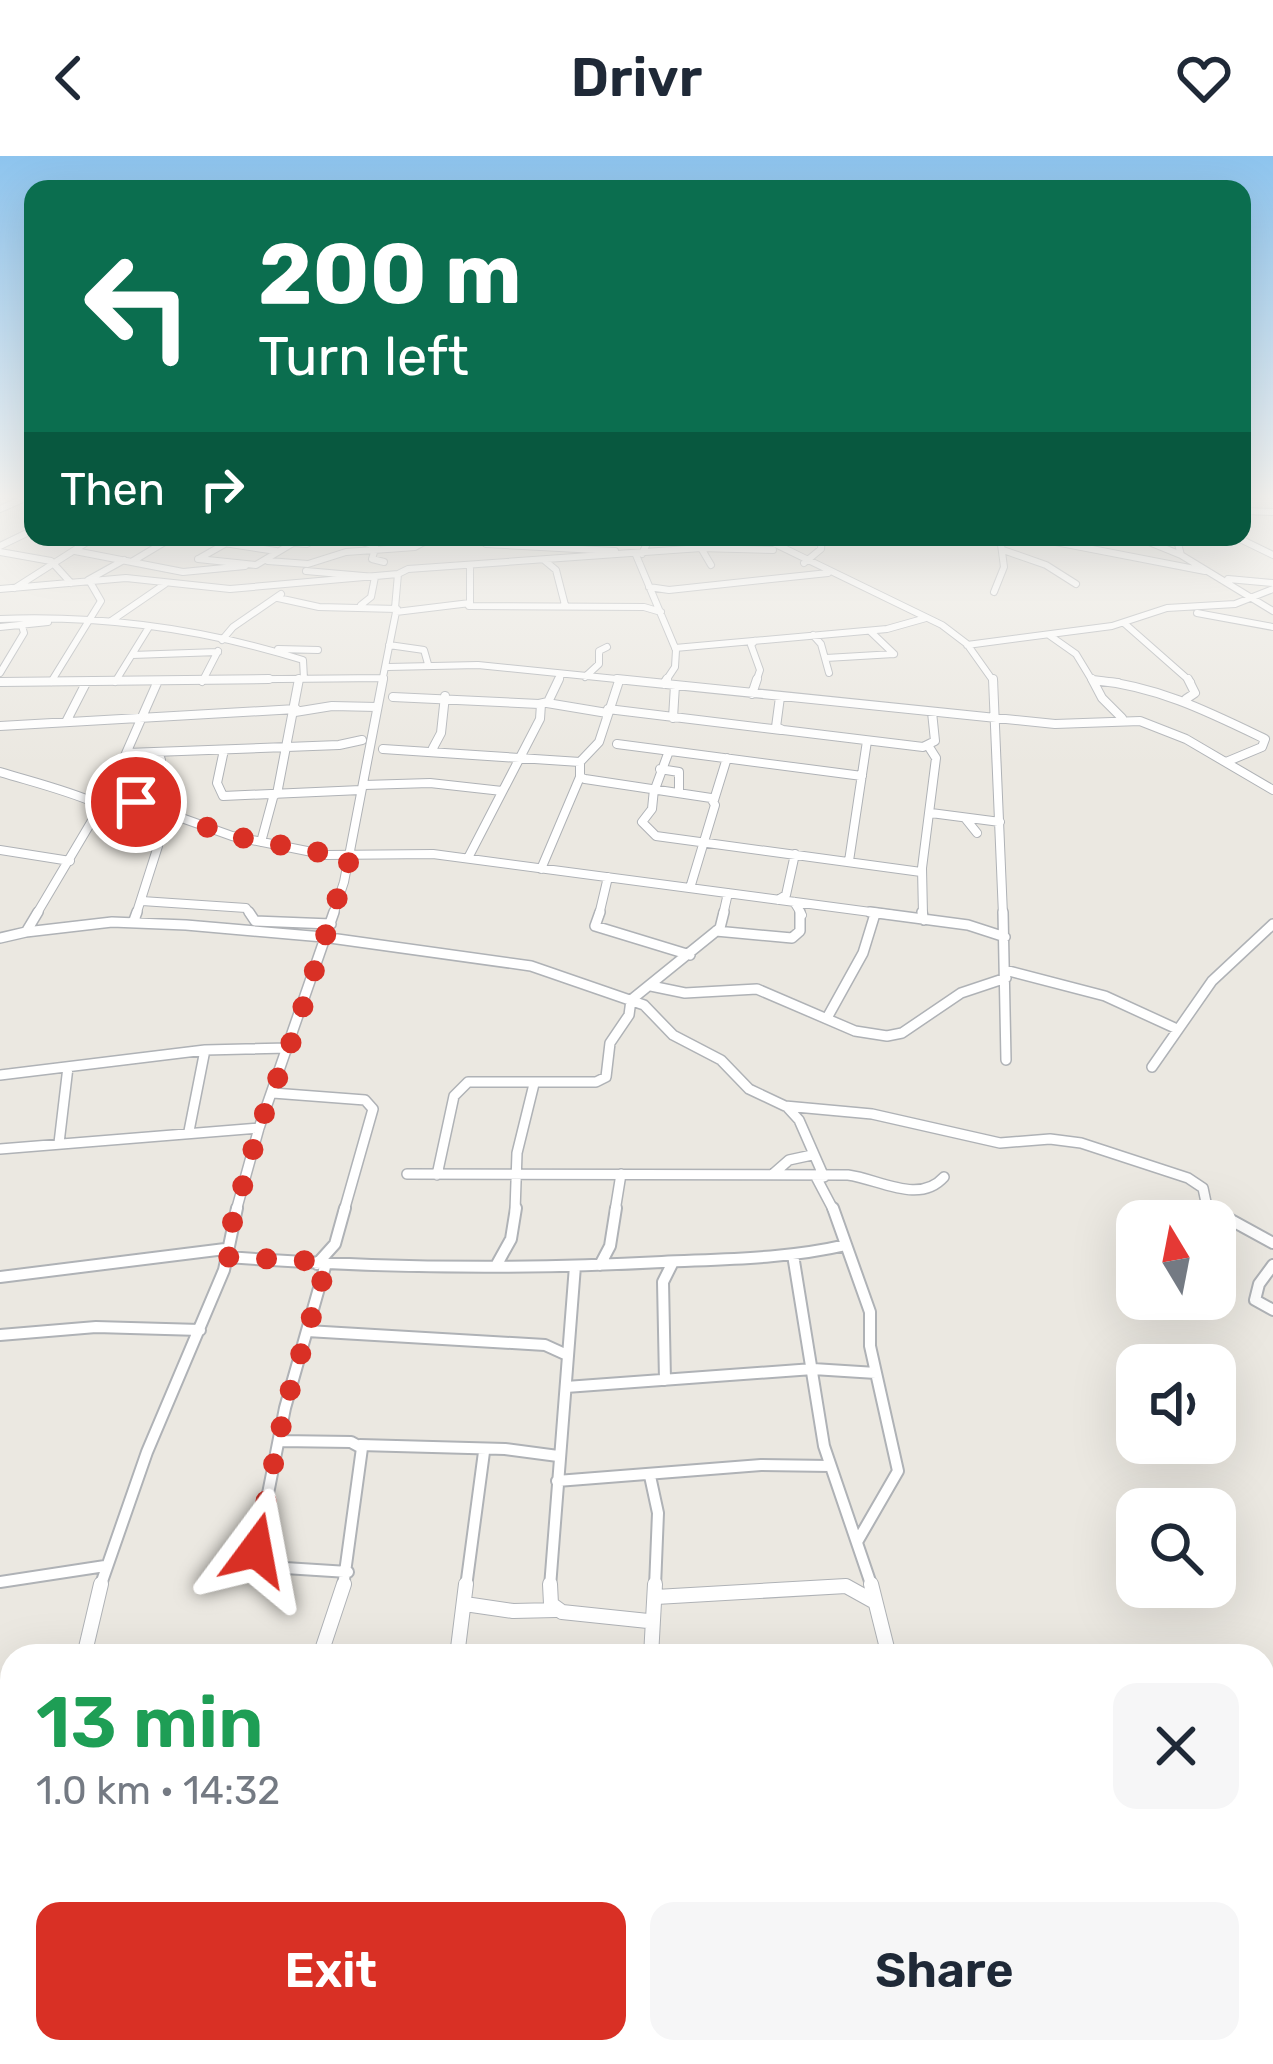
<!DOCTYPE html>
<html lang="en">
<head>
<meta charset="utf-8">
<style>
  :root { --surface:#fff; --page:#f6f6f7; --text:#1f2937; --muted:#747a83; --accent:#d93025 }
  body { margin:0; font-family:Rubik,sans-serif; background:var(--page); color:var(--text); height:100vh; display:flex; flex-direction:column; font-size:45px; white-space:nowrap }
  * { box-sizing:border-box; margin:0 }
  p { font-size:39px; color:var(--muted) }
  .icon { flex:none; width:66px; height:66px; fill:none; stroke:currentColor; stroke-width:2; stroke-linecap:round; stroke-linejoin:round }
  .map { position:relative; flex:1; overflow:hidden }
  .sheet { position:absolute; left:0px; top:1488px; width:1275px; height:420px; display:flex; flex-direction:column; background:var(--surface); border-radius:36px 36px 0 0; box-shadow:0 12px 48px #0002 }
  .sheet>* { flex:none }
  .hud { position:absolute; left:24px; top:24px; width:1227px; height:366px; border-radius:24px; box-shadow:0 12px 48px #0002; background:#0b6e4f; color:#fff; overflow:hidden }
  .needle { width:78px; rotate:350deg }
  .fabs { position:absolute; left:1116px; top:1044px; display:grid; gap:24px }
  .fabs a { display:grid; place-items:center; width:120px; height:120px; border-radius:24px; background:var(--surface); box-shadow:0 12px 48px #0002; font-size:60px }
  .pin { position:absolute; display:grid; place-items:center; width:102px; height:102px; color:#fff; margin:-51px; border:6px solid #fff; border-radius:50%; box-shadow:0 3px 12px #0007 }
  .me { position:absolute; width:132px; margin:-66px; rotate:13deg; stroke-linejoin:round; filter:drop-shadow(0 0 9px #0008) }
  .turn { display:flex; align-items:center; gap:42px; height:252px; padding:0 36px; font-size:54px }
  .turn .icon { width:156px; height:156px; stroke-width:2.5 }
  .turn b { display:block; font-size:84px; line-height:102px }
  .then { display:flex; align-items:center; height:114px; padding:0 36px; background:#0003; gap:24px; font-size:45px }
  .round { display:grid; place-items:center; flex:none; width:126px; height:126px; border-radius:24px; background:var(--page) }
  .head { display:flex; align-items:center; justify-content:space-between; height:204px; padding:0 36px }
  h1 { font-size:72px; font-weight:600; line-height:90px; color:#1e9e55 }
  .cta { display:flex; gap:24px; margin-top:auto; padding:24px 36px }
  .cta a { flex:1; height:138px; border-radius:24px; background:var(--accent); color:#fff; font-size:48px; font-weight:600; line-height:138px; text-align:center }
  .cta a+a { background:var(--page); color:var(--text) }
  header { display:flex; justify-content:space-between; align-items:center; height:156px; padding:0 36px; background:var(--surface); font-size:54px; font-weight:600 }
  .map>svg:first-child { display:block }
</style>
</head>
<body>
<header><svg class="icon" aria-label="back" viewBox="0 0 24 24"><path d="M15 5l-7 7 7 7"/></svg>Drivr<svg class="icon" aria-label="heart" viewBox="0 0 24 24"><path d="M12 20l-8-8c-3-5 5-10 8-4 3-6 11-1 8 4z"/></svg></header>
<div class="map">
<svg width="1273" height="1908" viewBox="0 0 1273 1908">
  <rect width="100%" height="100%" fill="#ebe8e1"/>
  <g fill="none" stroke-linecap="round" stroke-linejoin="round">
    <defs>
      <path id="street-far4" d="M0 353 25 342
        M1242 355 1273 356
        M181 381H207
        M347 381 375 390
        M480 381 486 388 615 395
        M761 381 942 469 967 488 994 526
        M1030 381 1205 415
        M1137 381 1181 399
        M1168 381 1178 388 1181 399 1273 455
        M1236 381 1273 399
        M224 387 276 395
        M294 387 307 388 318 381
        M0 390 33 374
        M701 392 773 394
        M375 393 372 403 384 406
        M1003 394 1046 409 1076 428
        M75 395 183 416 245 410
        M0 396 51 405 71 427
        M642 398 650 381
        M636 399 676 494 675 511 665 526
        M200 402 237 381
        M198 403 256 409 303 381
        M544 404 556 414 565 449
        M133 405 173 381
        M268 405 308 408 346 396 415 391 433 381
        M804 407 821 393 822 381
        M306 415 375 421 371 441 361 449
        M1228 423 1273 427
        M88 424 124 404
        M649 431 669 434 828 417
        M15 432 95 381
        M0 433 126 422 230 433 398 418
        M994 436 1004 411 1000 381
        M278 442 319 451 397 453
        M469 450 644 451 661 456
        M395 452 398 418 408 413 701 392 711 409
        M1197 457 1273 471
        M0 463C104 459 204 473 303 504L304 523
        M111 465 165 428
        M1124 467 1191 526
        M0 471 48 466
        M870 475 894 498
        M813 479 821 488 829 517
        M1049 479 1076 498 1093 526
        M222 484 233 471 281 438
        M755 485 751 489 760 514 756 526
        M389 489 424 494 428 508
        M967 489 1112 470 1167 452 1235 448 1273 433
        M675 492 887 473 926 462
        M278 493 318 494
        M132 499 218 496
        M826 502 894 498
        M388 511 478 509 646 526
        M0 517 24 477 22 470
        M585 521 599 508V495L607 491
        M1093 524 1118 526
        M0 526 384 522
        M51 526 101 445 90 426
        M115 526 149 471
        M202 526 218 495
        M382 526 396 456 470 447V409
        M558 526 561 519"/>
      <path id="street-far3" d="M617 523 1055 568 1140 565 1186 583 1273 634
        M993 523 1003 759
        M1092 523 1102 542 1122 562
        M1093 524C1157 530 1207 555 1265 583L1262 591 1226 606
        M0 526 269 523
        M664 528 667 523
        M752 538 757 523
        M393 541 539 548 548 546 559 523
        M780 541 776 571 783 574 923 591 935 585 932 556
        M1186 543 1195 537 1188 523
        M547 547 607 557
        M608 553 781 574
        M295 556 332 550 377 551
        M673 562 675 529
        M66 566 86 527
        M0 570 296 553
        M617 588 862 620
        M433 592 441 577 445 540
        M383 593 580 606V621L585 623 711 642 715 649 690 732
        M224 594 217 627 223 640 361 634
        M127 597 339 589 362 584
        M580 606 599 586 619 525
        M660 613 679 616V637
        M0 616C52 632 122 646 158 690L136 759
        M155 627 161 604 158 597
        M364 629 430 627 502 635
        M654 633 652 653 642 666 656 680 921 716
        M655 633 669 595
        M109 636 232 680 327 699 433 698 893 759
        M277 638 299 523
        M714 644 727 602
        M931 657 1000 666
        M965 662 977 677
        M261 686 274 638
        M0 694 70 705
        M468 702 540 563 541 548
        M849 705 867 585
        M541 713 580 621
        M778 744 786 739 795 698
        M142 745 246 752 251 759
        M794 746 802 759
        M36 759 109 636 157 527
        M333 759 344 726 383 523
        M599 759 608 721
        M723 759 728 737
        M923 759 922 712 936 602 929 591"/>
      <path id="street-far2" d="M249 756 255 765 331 768
        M600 756 595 770 690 799
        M870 756 968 769 1005 781
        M922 756 924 764
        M1003 756 1006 904
        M133 767 137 756
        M716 775 792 782 800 775V756
        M26 776 112 766 186 769 323 781 531 810 644 849 673 879 721 904 749 933 785 950 872 958 1000 987 1050 983 1081 987 1188 1022 1203 1032 1207 1051 1214 1055
        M0 782 26 776 38 756
        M1005 814 1105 840 1177 873
        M651 830 685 837 757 833 855 875 887 880 902 877 961 837 1006 822
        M827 862 863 797 875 758
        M1152 911 1212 825 1273 768
        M0 919 205 894 289 892
        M273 937 365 944 373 953 344 1055
        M788 952 799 964 824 1021
        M189 975 205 894
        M59 987 68 911
        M0 993 259 972
        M407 1018 848 1019C879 1023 919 1049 944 1021
        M773 1018 789 1004 812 999
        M437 1019 454 940 468 926H596L606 921 610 887 629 859 631 844 720 772 724 756
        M816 1021 834 1055
        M236 1055 259 972 334 756
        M515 1055 517 997 534 928
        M615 1055 621 1018"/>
      <path id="street-far1" d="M833 1052 870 1156V1190L898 1315 857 1386
        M1209 1052 1273 1087
        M793 1099 824 1290 872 1431
        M227 1101C373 1112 516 1114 662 1106 724 1103 786 1103 846 1089
        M317 1108 335 1088 345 1052
        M600 1109 610 1090 616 1052
        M1273 1109 1259 1128 1255 1144 1273 1154
        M496 1110 511 1083 516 1052
        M325 1111 285 1252 255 1403 285 1412 348 1416
        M0 1121 225 1093
        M307 1175 545 1189 567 1199
        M0 1179 96 1171 200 1174
        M665 1224 663 1126 673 1106
        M566 1231 813 1213 876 1217
        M280 1285 351 1286 362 1292 343 1431
        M360 1289 505 1293 558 1300
        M650 1320 658 1357 655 1431
        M557 1325 761 1309 830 1310
        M0 1426 105 1410
        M100 1431 147 1296 224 1114 237 1052
        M466 1431 484 1296
        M550 1431 575 1110
        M825 1431H848"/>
      <path id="street" d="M550 1428 551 1448 562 1456 648 1465
        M871 1428 889 1500
        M656 1441 846 1430 873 1445
        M465 1448 513 1455 556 1454
        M84 1500 101 1428
        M320 1500 344 1428
        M457 1500 466 1428
        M651 1500 655 1428
        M0 1608 12 1606
        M0 1691 12 1669
        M993 1896 1001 1908
        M1050 1896 1054 1908
        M351 1908 355 1896
        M519 1908 522 1896"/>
    </defs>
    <use href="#street-far4" stroke="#afb2b6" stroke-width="8"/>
    <use href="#street-far3" stroke="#afb2b6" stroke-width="10"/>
    <use href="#street-far2" stroke="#afb2b6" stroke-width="12"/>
    <use href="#street-far1" stroke="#afb2b6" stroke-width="14"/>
    <use href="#street" stroke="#afb2b6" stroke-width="16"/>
    <use href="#street-far4" stroke="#fff" stroke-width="6"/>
    <use href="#street-far3" stroke="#fff" stroke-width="8"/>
    <use href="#street-far2" stroke="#fff" stroke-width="9"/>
    <use href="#street-far1" stroke="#fff" stroke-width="10"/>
    <use href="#street" stroke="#fff" stroke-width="14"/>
  </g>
  <linearGradient id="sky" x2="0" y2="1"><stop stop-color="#8dc4ee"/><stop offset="0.56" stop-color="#f6f5f2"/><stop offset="1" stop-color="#f6f5f2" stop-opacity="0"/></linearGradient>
  <rect width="1273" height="609" fill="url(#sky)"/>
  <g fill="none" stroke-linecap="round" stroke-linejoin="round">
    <path stroke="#d93025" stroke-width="21" stroke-dasharray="0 37.8" d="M136 646 232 680 350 702 295 876 259 972 225 1093 227 1101 312 1105 326 1111 285 1252 256 1394"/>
  </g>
</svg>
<div class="fabs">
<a><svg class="needle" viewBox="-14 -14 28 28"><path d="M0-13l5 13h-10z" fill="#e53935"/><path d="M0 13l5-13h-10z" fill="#747a83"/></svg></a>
<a><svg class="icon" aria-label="sound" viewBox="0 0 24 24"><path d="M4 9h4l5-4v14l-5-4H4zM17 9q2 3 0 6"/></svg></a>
<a><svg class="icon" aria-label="search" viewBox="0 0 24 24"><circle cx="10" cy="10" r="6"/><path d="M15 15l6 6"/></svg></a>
</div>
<div class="pin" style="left:136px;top:646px;background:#d93025"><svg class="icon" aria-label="arrive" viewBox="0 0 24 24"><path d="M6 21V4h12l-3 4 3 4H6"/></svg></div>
<svg class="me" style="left:256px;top:1394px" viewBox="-20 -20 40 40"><path d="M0-17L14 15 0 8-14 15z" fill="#d93025" stroke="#fff" stroke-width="4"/></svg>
<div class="hud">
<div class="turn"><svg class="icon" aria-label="left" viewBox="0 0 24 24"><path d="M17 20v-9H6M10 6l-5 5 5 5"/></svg><div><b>200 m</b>Turn left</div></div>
<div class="then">Then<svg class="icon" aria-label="right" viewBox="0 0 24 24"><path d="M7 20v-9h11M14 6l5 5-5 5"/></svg></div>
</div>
<section class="sheet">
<div class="head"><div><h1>13 min</h1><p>1.0 km · 14:32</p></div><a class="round"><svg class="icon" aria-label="close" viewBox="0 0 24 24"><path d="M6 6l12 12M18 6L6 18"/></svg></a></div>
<div class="cta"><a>Exit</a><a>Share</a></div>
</section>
</div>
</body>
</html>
